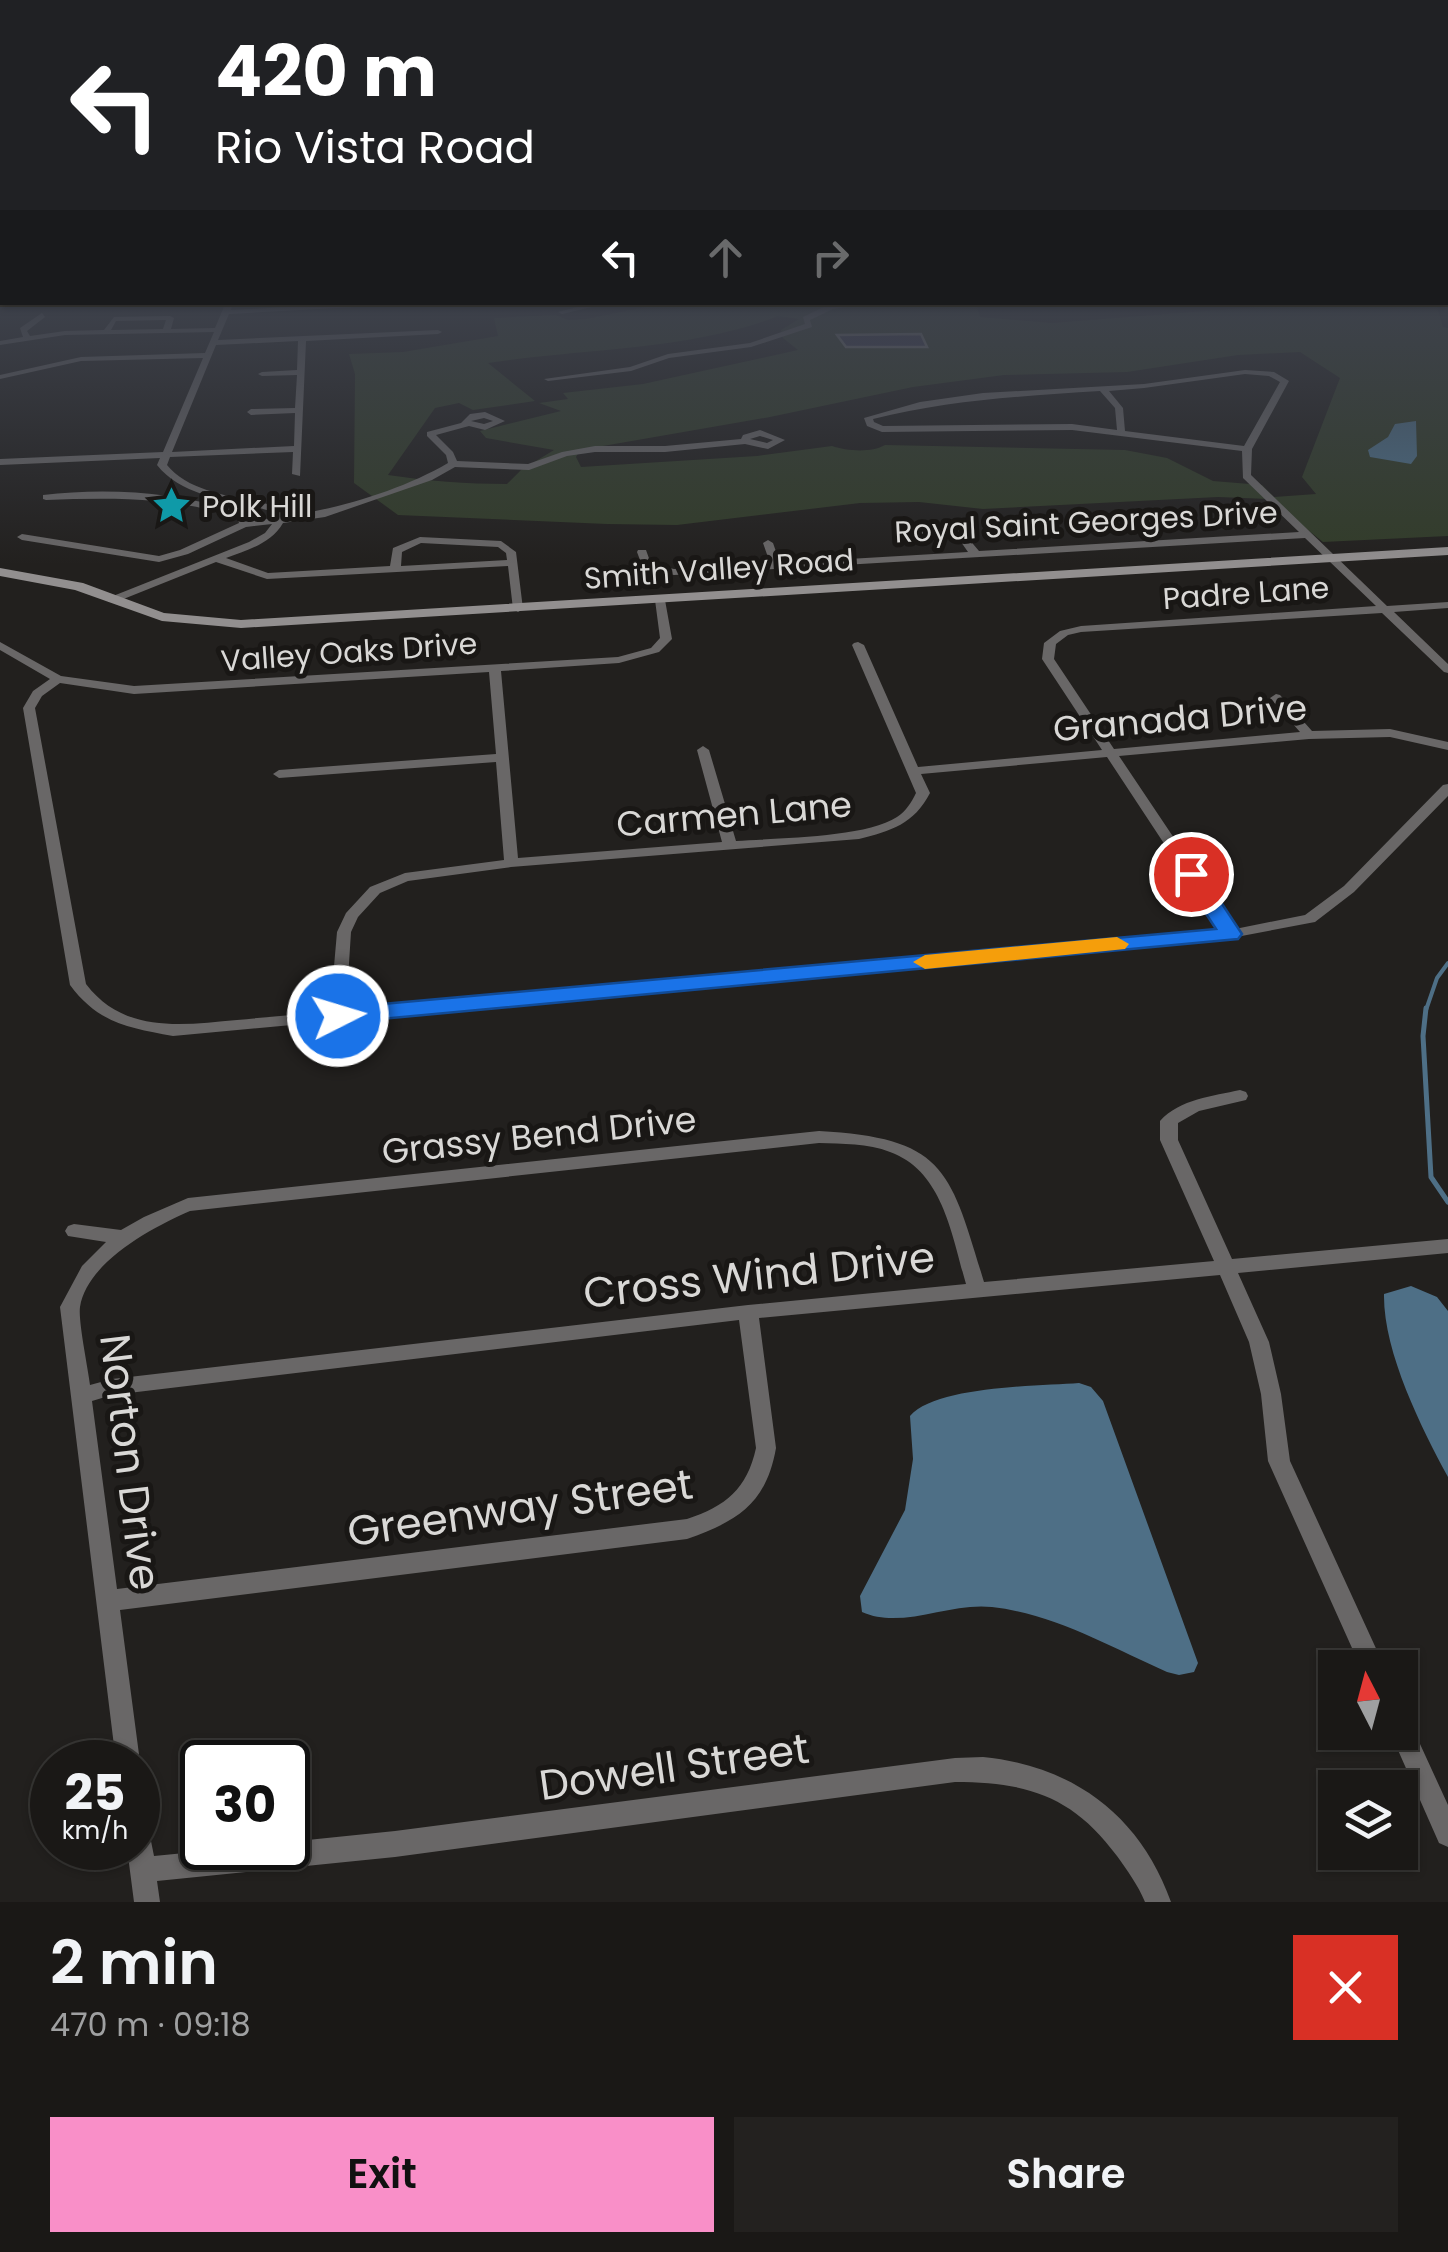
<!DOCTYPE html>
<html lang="en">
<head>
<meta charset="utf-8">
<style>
  :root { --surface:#1a1816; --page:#23211f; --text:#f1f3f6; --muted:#9fa0a1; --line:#383735; --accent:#f98fc8 }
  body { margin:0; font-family:Poppins,sans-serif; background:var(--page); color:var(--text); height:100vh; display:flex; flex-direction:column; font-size:38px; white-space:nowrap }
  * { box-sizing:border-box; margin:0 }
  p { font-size:32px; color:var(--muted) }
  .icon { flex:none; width:55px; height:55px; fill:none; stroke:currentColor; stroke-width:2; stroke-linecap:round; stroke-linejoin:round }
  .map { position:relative; height:1902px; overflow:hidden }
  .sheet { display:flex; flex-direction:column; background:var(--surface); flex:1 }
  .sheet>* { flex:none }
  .banner { position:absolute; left:0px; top:0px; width:1450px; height:305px; box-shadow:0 2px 8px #0004,0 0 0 2px var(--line); background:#202124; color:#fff; overflow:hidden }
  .needle { width:65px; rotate:354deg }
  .buttons { position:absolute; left:1318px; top:1650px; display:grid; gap:20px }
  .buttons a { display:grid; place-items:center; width:100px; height:100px; border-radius:0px; background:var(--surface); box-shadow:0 2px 8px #0004,0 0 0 2px var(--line); font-size:50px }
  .speed { position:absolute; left:30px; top:1740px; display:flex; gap:20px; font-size:50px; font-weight:700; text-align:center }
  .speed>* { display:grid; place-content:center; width:130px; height:130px; border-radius:50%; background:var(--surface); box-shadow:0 2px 8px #0004,0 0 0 2px var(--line); line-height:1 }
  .speed small { font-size:25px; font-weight:400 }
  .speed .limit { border:5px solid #111; border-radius:15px; background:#fff; color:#111 }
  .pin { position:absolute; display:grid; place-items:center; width:85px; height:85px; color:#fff; margin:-42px; border:5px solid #fff; border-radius:50%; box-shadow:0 2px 10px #0007 }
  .me { position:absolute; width:110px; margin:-55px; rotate:85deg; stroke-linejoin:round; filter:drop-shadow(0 0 8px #0008) }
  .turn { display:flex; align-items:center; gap:35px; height:210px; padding:0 50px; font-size:45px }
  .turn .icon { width:130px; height:130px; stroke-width:2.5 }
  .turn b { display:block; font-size:70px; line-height:85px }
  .lanes { display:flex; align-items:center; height:95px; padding:0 50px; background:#0003; justify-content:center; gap:50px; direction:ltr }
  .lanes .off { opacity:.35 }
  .round { display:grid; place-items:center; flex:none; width:105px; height:105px; border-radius:0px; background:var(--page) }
  .headline { display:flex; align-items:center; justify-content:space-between; height:170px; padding:0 50px }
  h1 { font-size:60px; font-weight:600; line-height:75px }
  .button { display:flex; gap:20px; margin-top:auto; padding:20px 50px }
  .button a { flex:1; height:115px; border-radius:0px; background:var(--accent); color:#111; font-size:40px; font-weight:600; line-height:115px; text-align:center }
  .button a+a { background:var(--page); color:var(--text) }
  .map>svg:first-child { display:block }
</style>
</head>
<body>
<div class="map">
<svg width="1448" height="1902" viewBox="0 0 1448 1902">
  <rect width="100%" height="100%" fill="#22201e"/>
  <path fill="#323c29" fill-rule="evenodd" d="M670 302 976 303 980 317 1052 323 1307 303H1436L1443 327 1448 328V536L1323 542 1269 499 1218 497 983 509 919 502 860 503 677 525 607 524 398 515 354 483 355 374 349 354 403 352 498 336 494 318 555 315 569 320 586 319ZM778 316 799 319 781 330 783 338 798 350 643 384 563 393 568 399 539 403 561 411 480 431 486 438 554 450 521 470 507 484C466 484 428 481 388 475L435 408 459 403 473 410 535 401 488 363C578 349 694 350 778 316ZM1300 352 1340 378 1302 477 1316 494 1274 497 1262 485 1213 481 1167 458 1125 450 885 445C871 453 847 451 832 446L757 456 581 467 576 457 580 450 770 417 913 387 1004 375 1127 372 1238 355Z"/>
  <path fill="#4e6f86" d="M1416 421 1417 456 1411 464 1370 457 1368 450 1388 437 1395 424Z
    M1411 1286 1437 1297 1448 1311V1477C1421 1427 1383 1351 1384 1294Z
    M1079 1383 1091 1387 1103 1401 1198 1663 1194 1672 1179 1675 1167 1672C1111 1647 1054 1614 992 1607 949 1602 902 1630 862 1612L860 1596 905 1510 913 1459 910 1416C936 1386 1039 1386 1079 1383Z"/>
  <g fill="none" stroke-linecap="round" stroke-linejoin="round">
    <path stroke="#4e6f86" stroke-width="4" d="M1426 1010 1437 978 1448 963"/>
    <path stroke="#4e6f86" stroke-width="5" d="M1426 1008 1423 1036 1431 1177 1448 1202"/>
  </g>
  <path fill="#3a3857" stroke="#7e7e81" stroke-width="2.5" d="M921 334 927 347H846L837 335Z"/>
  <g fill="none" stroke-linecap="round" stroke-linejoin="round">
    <path fill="#696767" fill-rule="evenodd" d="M226 302H233L231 310 385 302H447L229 314 218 340 438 330 442 332 438 334 306 341 300 476 292 474 293 452 170 457 167 465C192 496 246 497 282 508L284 516C336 510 402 490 448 463L446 455 427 436V432L461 423 470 414 485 412 505 421 485 430 469 426 436 435 453 452 457 461 528 464 562 452 595 446H665L741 439 743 435 760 430 785 440 768 449 745 444 665 452H595L567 456 529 470 455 467 432 480 325 517 283 523C271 544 247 550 226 558L268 573 390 566 393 548 420 537 501 541 516 552 523 609 518 612 513 609 508 566 267 579 216 562 116 602H108V598L249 542 265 533 272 524 246 527 188 554 159 562 22 540 17 537 22 534 159 556 180 550 239 523 238 519C177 496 111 498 46 500L43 499V495C109 487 184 492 246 515L248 521 274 518V512C235 500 184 499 157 465L160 458 0 465V459L163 452 203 358 81 361 0 379V375L81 357 205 353 214 332 65 335 0 345V341L23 337 20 328 42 313 45 317 27 331 30 336 65 331 104 330 114 317 170 316 174 318 171 329 215 328ZM166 320 163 329 111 330 116 321ZM298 341 297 370 262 372 258 374 262 376 297 375 295 408 251 409 247 412 251 415 295 413 294 446 172 452 216 345ZM484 418 493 421 484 424 471 421ZM760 436 773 440 767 443 750 439ZM421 543 498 547 506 553 507 560 401 566 402 552Z
      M597 302H613L562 314 558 312Z
      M851 302H877L833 309 810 320 812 327 751 347 669 358 631 371 548 381 544 379 630 367 668 354 750 343 805 324 803 317 828 305Z
      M1021 302H1065L1062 304Z
      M1245 370 1274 372 1289 381 1252 449 1251 475 1387 606 1448 602V608L1394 612 1448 664V673L1444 672 1382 613 1081 632 1068 635 1056 644 1054 659 1114 749 1300 732 1270 698 1276 694 1280 695 1312 731 1390 729 1448 742V750L1390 737 1309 739 1119 756 1235 929 1305 915 1344 886 1443 785 1448 784V796L1354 892 1315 922 1231 938 173 1036C129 1028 98 1023 70 985L23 708 33 691 50 679 0 650V642L61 676 134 686 618 657 651 648 660 638 655 600 660 597 665 600 672 639 659 652 619 663 501 671 518 858 722 842 697 750 703 746 709 750 736 841C776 838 865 838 897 817 906 811 911 803 916 793L852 645 854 643 858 642 864 645 918 767 1102 750 1042 659 1044 643 1060 631 1081 626 1376 606 1305 538 674 575 643 568 637 552 638 550H646L651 564 674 569 770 563 763 543 768 540 773 543 780 563 968 552 961 542 895 528V524L899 523 968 538 979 551 1299 532 1243 478 1242 451 1072 430 882 432 867 426 864 418 920 402 983 393 1144 384ZM1245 374 1269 376 1280 382 1244 446 1125 431 1123 408 1109 391 1144 388ZM1100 391 1115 408 1117 430 1072 424 883 426 874 422 873 419C948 400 1023 396 1100 391ZM489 672 496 754 279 770 273 774 279 778 496 762 504 860 405 873 370 887 346 913 337 932 330 1012C299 1014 268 1017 237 1020 182 1025 124 1034 86 984L35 708 42 696 60 683 134 694ZM1107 757 1221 930 346 1010 351 932 358 917 380 893 408 881 511 867 859 839C891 831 914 824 930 793L921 774Z
      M1240 1090 1246 1092 1248 1096 1246 1100 1199 1111 1178 1123V1140L1232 1259 1448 1239V1253L1238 1273 1269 1342 1281 1394 1290 1461 1385 1668H1361L1268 1461 1261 1394 1249 1342 1220 1275 759 1318 776 1448C766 1504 738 1521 687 1539L120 1610 140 1762 138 1769V1762H116L60 1307 82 1266 106 1242 68 1236 65 1231 68 1226 74 1224 121 1230 144 1217 188 1198 819 1131C946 1138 950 1170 984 1282L1214 1261 1160 1140V1121C1180 1099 1213 1096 1240 1090ZM819 1143C842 1144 868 1143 890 1152 943 1171 952 1236 966 1284L748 1305 112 1379 90 1385C88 1368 78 1321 80 1307 87 1262 153 1227 190 1211ZM739 1320 756 1448C747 1489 726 1506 687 1519L117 1589 92 1401 112 1395Z
      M1400 1716 1409 1720 1448 1805V1847L1439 1843 1390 1732H1400Z
      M983 1757C1073 1766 1140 1815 1171 1902H1145C1138 1885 1127 1870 1117 1856 1073 1796 1027 1782 955 1782L395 1857 157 1881 160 1902H134L127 1848H138V1817L147 1821 154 1856 236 1848H288V1842L395 1831 955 1758Z"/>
    <path fill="#928f8f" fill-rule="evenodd" d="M1448 547V555L241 628 162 621 75 590 0 576V568L83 583 164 613 241 620Z"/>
  </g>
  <linearGradient id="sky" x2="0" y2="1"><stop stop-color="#131210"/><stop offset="0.53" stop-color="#3e424c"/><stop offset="1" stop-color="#3e424c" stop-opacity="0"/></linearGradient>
  <rect width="1448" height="565" fill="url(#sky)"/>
  <path fill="#1a73e8" stroke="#114b97" stroke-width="2.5" d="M1191 868 1199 869 1242 934 1238 939 338 1023 326 1016 338 1008 1216 929 1180 874Z"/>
  <path fill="#f59e0b" d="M1117 937 1129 944 1125 949 925 969 913 962 925 955Z"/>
  <defs>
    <symbol id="sight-bare" viewBox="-9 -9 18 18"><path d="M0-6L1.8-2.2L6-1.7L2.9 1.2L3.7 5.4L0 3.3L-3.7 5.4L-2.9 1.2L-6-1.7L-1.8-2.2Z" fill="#0f9aa8" stroke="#191715" stroke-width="2.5" paint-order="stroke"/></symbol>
  </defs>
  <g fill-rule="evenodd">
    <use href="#sight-bare" x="144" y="478" width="55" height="55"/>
  </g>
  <g text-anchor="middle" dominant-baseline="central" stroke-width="10" stroke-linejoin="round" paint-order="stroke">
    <g font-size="30" fill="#d9d8d6" stroke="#191715" text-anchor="start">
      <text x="202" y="506">Polk Hill</text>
    </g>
    <g font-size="30" fill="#d9d8d6" stroke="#191715">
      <text transform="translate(1086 522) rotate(-3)">Royal Saint Georges Drive</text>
      <text transform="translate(719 569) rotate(-4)">Smith Valley Road</text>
      <text transform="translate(1246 593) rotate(-4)">Padre Lane</text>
      <text transform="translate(349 652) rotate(-4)">Valley Oaks Drive</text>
    </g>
    <g font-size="35" fill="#d9d8d6" stroke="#191715">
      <text transform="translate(1180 718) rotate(-5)">Granada Drive</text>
      <text transform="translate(734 814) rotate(-5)">Carmen Lane</text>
      <text transform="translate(539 1135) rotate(-6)">Grassy Bend Drive</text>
    </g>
    <g font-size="42" fill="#d9d8d6" stroke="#191715">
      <text transform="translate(759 1275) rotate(-6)">Cross Wind Drive</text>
      <text transform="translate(130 1462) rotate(83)">Norton Drive</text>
      <text transform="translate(520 1508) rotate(-8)">Greenway Street</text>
      <text transform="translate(674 1767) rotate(-8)">Dowell Street</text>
    </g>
  </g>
</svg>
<div class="buttons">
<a><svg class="needle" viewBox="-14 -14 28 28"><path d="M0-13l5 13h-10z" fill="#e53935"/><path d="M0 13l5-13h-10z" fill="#9fa0a1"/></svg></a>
<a><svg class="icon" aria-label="layers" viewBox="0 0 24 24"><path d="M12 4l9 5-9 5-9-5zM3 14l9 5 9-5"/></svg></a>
</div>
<div class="speed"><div>25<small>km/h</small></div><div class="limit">30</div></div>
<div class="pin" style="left:1191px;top:874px;background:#d93025"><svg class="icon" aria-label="arrive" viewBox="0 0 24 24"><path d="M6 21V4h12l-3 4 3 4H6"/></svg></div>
<svg class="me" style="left:338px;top:1016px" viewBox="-20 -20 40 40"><circle r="17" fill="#1a73e8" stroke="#fff" stroke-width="3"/><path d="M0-11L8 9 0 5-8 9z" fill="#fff"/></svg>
<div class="banner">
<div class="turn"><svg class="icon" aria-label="left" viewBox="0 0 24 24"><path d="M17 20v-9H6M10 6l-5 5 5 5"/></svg><div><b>420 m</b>Rio Vista Road</div></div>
<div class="lanes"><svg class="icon" aria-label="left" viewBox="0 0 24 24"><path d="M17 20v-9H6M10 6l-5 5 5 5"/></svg><svg class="icon off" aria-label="ahead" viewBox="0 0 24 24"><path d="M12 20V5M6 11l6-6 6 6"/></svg><svg class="icon off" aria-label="right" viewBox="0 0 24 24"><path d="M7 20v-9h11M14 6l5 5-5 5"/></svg></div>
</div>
</div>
<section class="sheet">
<div class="headline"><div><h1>2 min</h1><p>470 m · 09:18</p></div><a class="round" style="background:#d93025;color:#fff"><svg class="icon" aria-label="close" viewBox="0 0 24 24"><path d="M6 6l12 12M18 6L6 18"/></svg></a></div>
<div class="button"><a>Exit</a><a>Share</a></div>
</section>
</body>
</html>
